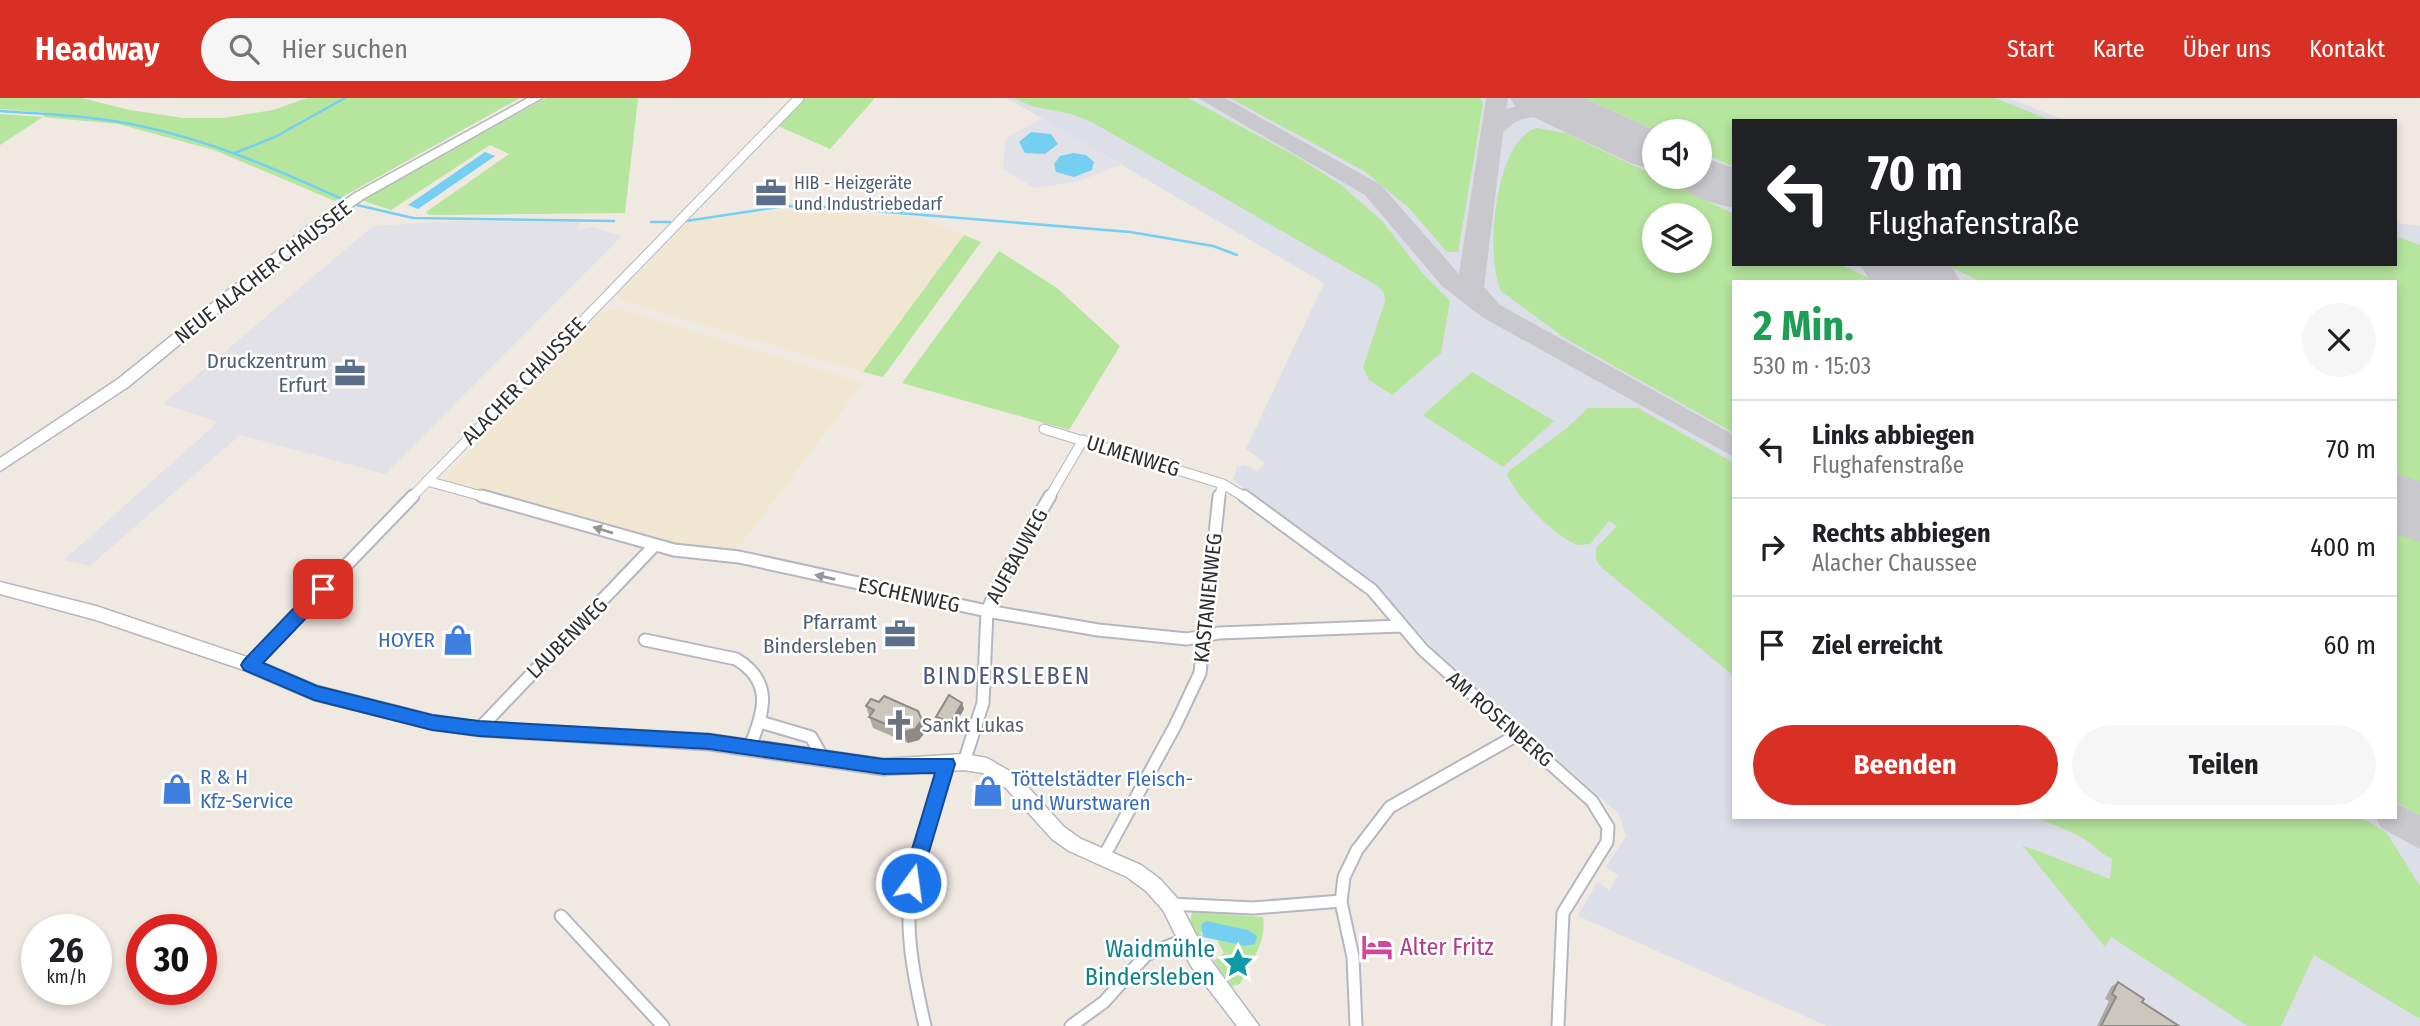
<!DOCTYPE html>
<html lang="de">
<head>
<meta charset="utf-8">
<style>
  :root { --surface:#fff; --page:#f6f6f6; --text:#202124; --muted:#757577; --line:#e0e0e0; --accent:#d93025 }
  body { margin:0; font-family:"Fira Sans Condensed",sans-serif; background:var(--page); color:var(--text); height:100vh; display:flex; flex-direction:column; font-size:26px; white-space:nowrap }
  * { box-sizing:border-box; margin:0 }
  p { font-size:23px; color:var(--muted) }
  .icon { flex:none; width:38px; height:38px; fill:none; stroke:currentColor; stroke-width:2; stroke-linecap:round; stroke-linejoin:round }
  .map { position:relative; flex:1; overflow:hidden }
  .sheet { position:absolute; left:1732px; top:182px; width:665px; height:539px; display:flex; flex-direction:column; background:var(--surface); border-radius:0px; box-shadow:0 4px 10px #0003 }
  .sheet>* { flex:none }
  .banner { position:absolute; left:1732px; top:21px; width:665px; height:147px; border-radius:0px; box-shadow:0 4px 10px #0003; background:#202124; color:#fff; overflow:hidden }
  .controls { position:absolute; left:1642px; top:21px; display:grid; gap:14px }
  .controls a { display:grid; place-items:center; width:70px; height:70px; border-radius:50%; background:var(--surface); box-shadow:0 4px 10px #0003; font-size:35px }
  .speed { position:absolute; left:21px; top:816px; display:flex; gap:14px; font-size:35px; font-weight:700; text-align:center }
  .speed>* { display:grid; place-content:center; width:91px; height:91px; border-radius:50%; background:var(--surface); box-shadow:0 4px 10px #0003; line-height:1 }
  .speed small { font-size:18px; font-weight:400 }
  .speed .limit { border:10px solid #d22; background:#fff; color:#111 }
  .pin { position:absolute; display:grid; place-items:center; width:60px; height:60px; color:#fff; margin:-30px; border-radius:14px; box-shadow:0 4px 10px #0006 }
  .me { position:absolute; width:77px; margin:-38px; rotate:14deg; stroke-linejoin:round; filter:drop-shadow(0 0 5px #0008) }
  .turn { display:flex; align-items:center; gap:24px; height:147px; padding:0 21px; font-size:32px }
  .turn .icon { width:91px; height:91px; stroke-width:2.5 }
  .turn b { display:block; font-size:49px; line-height:60px }
  .round { display:grid; place-items:center; flex:none; width:74px; height:74px; border-radius:37px; background:var(--page) }
  .summary { display:flex; align-items:center; justify-content:space-between; height:119px; padding:0 21px }
  h1 { font-size:42px; font-weight:700; line-height:52px; color:#1e9e55 }
  .action { display:flex; gap:14px; margin-top:auto; padding:14px 21px }
  .action a { flex:1; height:80px; border-radius:42px; background:var(--accent); color:#fff; font-size:28px; font-weight:700; line-height:80px; text-align:center }
  .action a+a { background:var(--page); color:var(--text) }
  ul { padding:0; list-style:none }
  li { display:flex; align-items:center; gap:21px; height:98px; padding:0 21px; border-top:2px solid var(--line) }
  li div { flex:1 }
  li b { display:block; font-size:26px }
  li em { font-style:normal }
  header { display:flex; align-items:center; gap:42px; box-sizing:border-box; height:98px; padding:0 35px; background:var(--accent); color:#fff }
  header strong { font-size:33px }
  nav { display:flex; gap:38px; margin-inline-start:auto; font-size:24px }
  .search { width:490px; height:63px; background:var(--page); display:flex; align-items:center; gap:18px; box-sizing:border-box; padding:0 24px; border-radius:38px; color:var(--muted); font-size:26px }
  .map>svg:first-child { display:block }
</style>
</head>
<body>
<header>
<strong>Headway</strong>
<div class="search"><svg class="icon" aria-label="search" viewBox="0 0 24 24"><circle cx="10" cy="10" r="6"/><path d="M15 15l6 6"/></svg>Hier suchen</div>
<nav><a>Start</a><a>Karte</a><a>Über uns</a><a>Kontakt</a></nav>
</header>
<div class="map">
<svg width="2420" height="928" viewBox="0 0 2420 928">
  <rect width="100%" height="100%" fill="#efe9e1"/>
  <path fill="#e3e1e8" d="M1042 20 1121 67 1079 83 1034 90 1003 71 1006 40Z
    M451 123 580 124 577 132 591 129 622 138 385 376 240 337 90 468 64 462 218 324 163 306 373 128Z"/>
  <path fill="#f0e6d1" d="M775 113 918 119 964 137 863 274 627 204 617 197 687 125Z
    M619 211 863 285 739 449 733 453 644 441 443 382 603 213Z"/>
  <path fill="#dcdee8" fill-rule="evenodd" d="M1007 0H2009L2066 23H1734V166H2396V125L2420 128V928H1827L1578 818 1597 784 1609 792 1618 777 1606 769 1626 738 1619 716 1435 552 1377 489 1233 382 1237 369 1245 367 1257 373 1265 365 1246 351 1324 185ZM1654 33H1699V79H1654ZM1654 117H1699V163H1654ZM1734 184H2396V719H1734Z"/>
  <path fill="#b6e59e" fill-rule="evenodd" d="M0 0H82L130 12 183 20H223L273 12 307 0H520L335 103 214 52 118 26 43 19 0 47V16L43 19 48 15 0 11Z
    M546 0H638L625 115 429 117 426 114 509 56 490 47 391 112 361 102Z
    M803 0H875L830 51 776 27Z
    M1014 0H1188L1294 57 1340 86 1382 123 1424 177 1450 203 1441 255 1392 297 1369 282 1363 270 1385 203 1384 195 1378 188 1090 23 1071 16 1031 8Z
    M1230 0H1480L1483 6 1458 154H1447L1409 110 1364 73Z
    M1585 0H1995L2052 23H1734V69L1699 53V33H1656Z
    M1536 30 1566 35 1734 116V166H1840L1877 184H1734V335L1566 241 1501 193C1485 159 1494 43 1536 30ZM1654 117H1699V163H1654Z
    M964 137 981 144 883 279 863 274Z
    M2396 138 2420 147V386L2396 375V184H1982L1944 166H2396Z
    M999 153 1057 190 1120 248 1069 332 902 285Z
    M1472 274 1554 323 1503 369 1423 317Z
    M1588 310H1638L1734 365V578L1602 470 1596 462V450L1617 428 1609 423 1590 446 1577 447C1551 435 1518 401 1507 376L1510 372 1567 330Z
    M2396 432 2420 444V717L2396 704Z
    M2033 719H2360L2386 734 2420 788V921L2314 857 2281 928H2248L2111 839 2105 849 2022 747 2110 781 2112 761C2096 753 2094 746 2081 739 2066 731 2049 725 2033 719Z
    M1192 814 1263 819C1267 844 1251 864 1240 886L1232 888 1214 863 1224 855 1217 842 1245 848 1200 834 1203 839 1199 841 1190 824Z"/>
  <path fill="#75cff0" d="M1031 34 1051 36 1058 46 1045 56 1025 55 1019 44Z
    M485 54 495 58 418 111 408 107Z
    M1073 55 1086 57 1094 64 1092 72 1074 79 1056 74 1054 66 1060 58Z
    M1206 823 1248 832 1257 838 1255 846 1245 848 1203 839 1201 827Z"/>
  <g fill="none" stroke-linecap="round" stroke-linejoin="round">
    <path stroke="#75cff0" stroke-width="2.5" d="M0 13C48 16 97 18 145 29 214 44 278 72 342 101
      M235 55 275 39 345 0
      M357 107 413 120 614 123
      M686 123 786 108 826 109 1130 134 1213 148 1237 157
      M651 124H670"/>
    <path fill="#c9c8cc" fill-rule="evenodd" d="M1198 0H1225L1381 87 1459 176 1486 0H1508L1506 11C1536 2 1564 7 1593 17L1596 22 1585 29C1557 22 1525 8 1503 35L1484 189 1500 207 1734 337V359L1482 219 1442 188 1365 97Z
      M1912 168 1936 178 1939 184 1903 182 1900 176 1903 170Z
      M2396 705 2420 717V751L2381 730 2376 719H2396Z"/>
    <path fill="#c9c8cc" fill-rule="evenodd" d="M1510 0H1584L1656 33H1654V71L1633 66 1518 12Z
      M1699 58 1734 70V110C1712 105 1684 98 1671 79H1699Z
      M1859 166H1946L1952 169 1961 184H1875L1869 181Z
      M2396 376 2420 383V444L2396 436Z"/>
    <defs>
      <path id="street-far1" d="M1044 331 1223 386 1246 400
        M427 383 489 400
        M411 400 799 0
        M1049 400 1083 342
        M1219 400 1223 386"/>
      <path id="street" d="M482 398 674 452 739 459 987 513 1098 532 1187 541 1219 535 1400 528
        M1244 398 1372 492 1423 552 1592 703 1608 729 1607 744 1563 815 1558 928
        M645 542 736 561C773 583 765 613 750 648
        M250 567 413 398
        M760 624 811 639 823 660
        M479 631 654 448
        M964 664 983 605 987 513 1000 484 1050 398
        M1103 760 1175 628 1200 575 1219 398
        M1170 806 1253 810 1341 803
        M561 818 663 928
        M925 928C913 876 902 822 914 769 922 734 937 701 946 666
        M1071 928 1104 904 1146 857 1186 841
        M1356 928 1353 859 1341 804 1344 779 1357 752 1390 709 1519 636"/>
      <path id="secondary" d="M528 0H542L363 101 316 134 128 289 0 373V360L118 281 308 128 355 95Z
        M0 484 96 508 256 562 317 588 432 617 479 624 709 636 883 661 964 656 987 660 1018 678 1064 729 1081 741 1141 767 1160 781 1177 800 1205 854 1259 928H1237L1191 868 1163 812 1146 793 1127 779 1069 753 1052 741 1006 690 983 675 964 672 883 677 709 652 479 638 432 631 314 602 244 572 96 522 0 496Z"/>
    </defs>
    <use href="#street-far1" stroke="#b4b7c1" stroke-width="11"/>
    <use href="#street" stroke="#b4b7c1" stroke-width="15"/>
    <use href="#secondary" stroke="#b4b7c1" stroke-width="3"/>
    <use href="#street-far1" stroke="#fff" stroke-width="9"/>
    <use href="#street" stroke="#fff" stroke-width="11"/>
    <use href="#secondary" fill="#fff" fill-rule="evenodd"/>
  </g>
  <path fill="#afaba4" d="M962 605 964 611 953 630 938 625 936 619Z
    M866 608 926 633 919 642 908 645 873 630Z
    M2118 884 2142 904 2179 928H2097L2109 903 2105 901 2111 889Z"/>
  <path fill="#8e8b86" d="M962 605 964 611 953 630 951 624Z
    M922 622 926 633 919 642 908 645 904 634Z"/>
  <path fill="#cbc7bf" stroke="#8e8b86" stroke-width="2" d="M949 597 962 605 951 624 936 619Z
    M884 598 918 613 922 622 915 631 904 634 869 619 874 612 866 608 871 601 879 604Z
    M2118 884 2144 901 2142 904 2179 928H2101L2116 899 2112 896Z"/>
  <defs><path id="oneway-solid" d="M-6-.8H1V-3.2L6.5 0L1 3.2V.8H-6Z" transform="scale(1.75)"/></defs>
  <g fill="#969696">
    <use href="#oneway-solid" transform="translate(603 432) rotate(-163)"/>
    <use href="#oneway-solid" transform="translate(825 479) rotate(-167)"/>
  </g>
  <path fill="#1a73e8" stroke="#114b97" stroke-width="2" d="M323 485 329 486V496L263 565 317 588 432 617 479 623 709 636 883 661H953L955 666 918 791 911 793 905 791 902 785 935 675 883 676 709 651 479 638 432 632 314 602 244 572 241 567 244 562 317 486Z"/>
  <defs>
    <symbol id="office-bare" viewBox="-9 -9 18 18"><path d="M-6-3h4V-5.5h4V-3h4V5H-6ZM-1-4.5V-3h2v-1.5ZM-6 0V1H6V0Z" fill="#5c6f8a" stroke="#fff" stroke-width="2.5" paint-order="stroke"/></symbol>
    <symbol id="shop-bare" viewBox="-9 -9 18 18"><path d="M-5-2.5h2.3a2.7 3.5 0 0 1 5.4 0H5L5.5 6h-11ZM-1.5-2.5h3a1.5 2.3 0 0 0-3 0Z" fill="#3f7fe0" stroke="#fff" stroke-width="2.5" paint-order="stroke"/></symbol>
    <symbol id="church-bare" viewBox="-9 -9 18 18"><path d="M-1.2-6h2.4v3.5h3.3v2.4h-3.3V6h-2.4V-.1h-3.3v-2.4h3.3Z" fill="#6b7280" stroke="#fff" stroke-width="2.5" paint-order="stroke"/></symbol>
    <symbol id="hotel-bare" viewBox="-9 -9 18 18"><path d="M-6-4.5h1.5V1H6V5H4.5V3h-9V5H-6ZM-4 0a1.8 1.8 0 1 1 3.6 0ZM.5 0V-2.5h3Q6-2.5 6 0Z" fill="#d1479c" stroke="#fff" stroke-width="2.5" paint-order="stroke"/></symbol>
    <symbol id="sight-bare" viewBox="-9 -9 18 18"><path d="M0-6L1.8-2.2L6-1.7L2.9 1.2L3.7 5.4L0 3.3L-3.7 5.4L-2.9 1.2L-6-1.7L-1.8-2.2Z" fill="#0f9aa8" stroke="#fff" stroke-width="2.5" paint-order="stroke"/></symbol>
  </defs>
  <g fill-rule="evenodd">
    <use href="#office-bare" x="749" y="73" width="44" height="44"/>
    <use href="#office-bare" x="328" y="253" width="44" height="44"/>
    <use href="#office-bare" x="878" y="514" width="44" height="44"/>
    <use href="#shop-bare" x="436" y="520" width="44" height="44"/>
    <use href="#church-bare" x="877" y="605" width="44" height="44"/>
    <use href="#shop-bare" x="155" y="669" width="44" height="44"/>
    <use href="#shop-bare" x="966" y="671" width="44" height="44"/>
    <use href="#hotel-bare" x="1355" y="827" width="44" height="44"/>
    <use href="#sight-bare" x="1216" y="843" width="44" height="44"/>
  </g>
  <g text-anchor="middle" dominant-baseline="central" stroke-width="5" stroke-linejoin="round" paint-order="stroke">
    <g font-size="18" fill="#4e5e75" stroke="#fff" text-anchor="start">
      <text x="794" y="85">HIB - Heizgeräte<tspan x="794" dy="21">und Industriebedarf</tspan></text>
    </g>
    <g font-size="21" fill="#2e2e2e" stroke="#fff">
      <text transform="translate(263 174) rotate(-38)">NEUE ALACHER CHAUSSEE</text>
      <text transform="translate(524 283) rotate(-46)">ALACHER CHAUSSEE</text>
      <text transform="translate(1133 358) rotate(17)">ULMENWEG</text>
      <text transform="translate(1017 458) rotate(-61)">AUFBAUWEG</text>
      <text transform="translate(909 497) rotate(12)">ESCHENWEG</text>
      <text transform="translate(1208 500) rotate(-84)">KASTANIENWEG</text>
      <text transform="translate(567 540) rotate(-45)">LAUBENWEG</text>
      <text transform="translate(1500 621) rotate(41)">AM ROSENBERG</text>
    </g>
    <g font-size="21" fill="#4e5e75" stroke="#fff" text-anchor="end">
      <text x="327" y="263">Druckzentrum<tspan x="327" dy="24">Erfurt</tspan></text>
      <text x="877" y="524">Pfarramt<tspan x="877" dy="24">Bindersleben</tspan></text>
    </g>
    <g font-size="21" fill="#366cbe" stroke="#fff" text-anchor="start">
      <text x="435" y="542" text-anchor="end">HOYER</text>
      <text x="200" y="679">R &amp; H<tspan x="200" dy="24">Kfz-Service</tspan></text>
      <text x="1011" y="681">Töttelstädter Fleisch-<tspan x="1011" dy="24">und Wurstwaren</tspan></text>
    </g>
    <g font-size="21" fill="#5b616d" stroke="#fff" text-anchor="start">
      <text x="922" y="627">Sankt Lukas</text>
    </g>
    <g font-size="24" letter-spacing="2" fill="#4d5680" stroke="#fff">
      <text x="1007" y="578">BINDERSLEBEN</text>
    </g>
    <g font-size="24" fill="#b23c85" stroke="#fff" text-anchor="start">
      <text x="1400" y="849">Alter Fritz</text>
    </g>
    <g font-size="24" fill="#0d838f" stroke="#fff" text-anchor="end">
      <text x="1215" y="851">Waidmühle<tspan x="1215" dy="28">Bindersleben</tspan></text>
    </g>
  </g>
</svg>
<div class="controls">
<a><svg class="icon" aria-label="sound" viewBox="0 0 24 24"><path d="M4 9h4l5-4v14l-5-4H4zM17 9q2 3 0 6"/></svg></a>
<a><svg class="icon" aria-label="layers" viewBox="0 0 24 24"><path d="M12 4l9 5-9 5-9-5zM3 14l9 5 9-5"/></svg></a>
</div>
<div class="speed"><div>26<small>km/h</small></div><div class="limit">30</div></div>
<div class="pin" style="left:323px;top:491px;background:#d93025"><svg class="icon" aria-label="arrive" viewBox="0 0 24 24"><path d="M6 21V4h12l-3 4 3 4H6"/></svg></div>
<svg class="me" style="left:911px;top:785px" viewBox="-20 -20 40 40"><circle r="17" fill="#1a73e8" stroke="#fff" stroke-width="3"/><path d="M0-11L8 9 0 5-8 9z" fill="#fff"/></svg>
<div class="banner">
<div class="turn"><svg class="icon" aria-label="left" viewBox="0 0 24 24"><path d="M17 20v-9H6M10 6l-5 5 5 5"/></svg><div><b>70 m</b>Flughafenstraße</div></div>
</div>
<section class="sheet">
<div class="summary"><div><h1>2 Min.</h1><p>530 m · 15:03</p></div><a class="round"><svg class="icon" aria-label="close" viewBox="0 0 24 24"><path d="M6 6l12 12M18 6L6 18"/></svg></a></div>
<ul>
<li><svg class="icon" aria-label="left" viewBox="0 0 24 24"><path d="M17 20v-9H6M10 6l-5 5 5 5"/></svg><div><b>Links abbiegen</b><p>Flughafenstraße</p></div><em>70 m</em></li>
<li><svg class="icon" aria-label="right" viewBox="0 0 24 24"><path d="M7 20v-9h11M14 6l5 5-5 5"/></svg><div><b>Rechts abbiegen</b><p>Alacher Chaussee</p></div><em>400 m</em></li>
<li><svg class="icon" aria-label="arrive" viewBox="0 0 24 24"><path d="M6 21V4h12l-3 4 3 4H6"/></svg><div><b>Ziel erreicht</b></div><em>60 m</em></li>
</ul>
<div class="action"><a>Beenden</a><a>Teilen</a></div>
</section>
</div>
</body>
</html>
